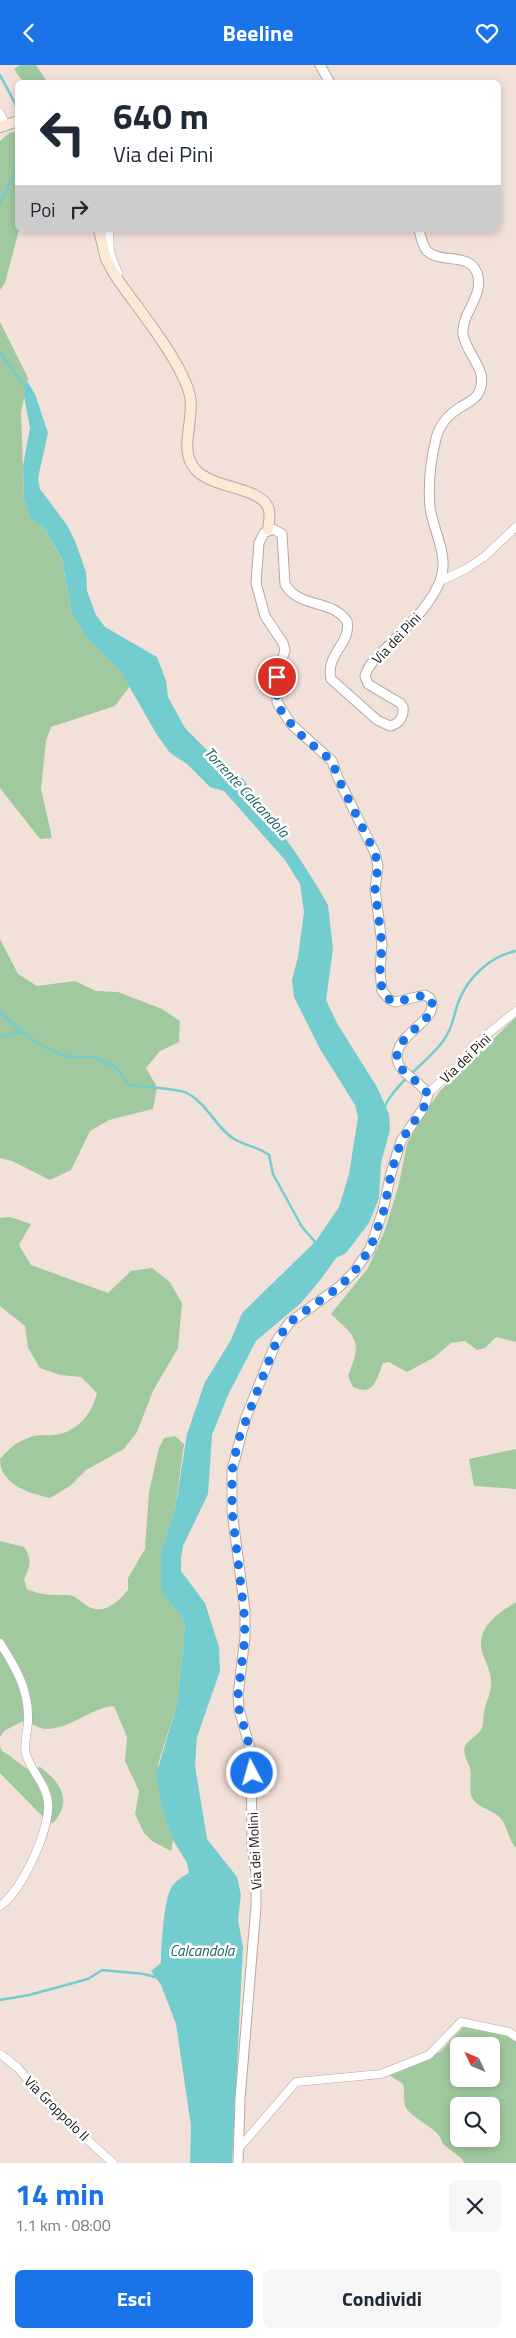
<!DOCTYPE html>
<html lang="it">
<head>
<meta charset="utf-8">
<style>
  :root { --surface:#fff; --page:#f6f6f7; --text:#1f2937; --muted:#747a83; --accent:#1a73e8 }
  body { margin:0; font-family:"Titillium Web",sans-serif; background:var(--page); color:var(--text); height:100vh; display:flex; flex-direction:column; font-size:19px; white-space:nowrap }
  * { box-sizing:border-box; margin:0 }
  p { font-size:16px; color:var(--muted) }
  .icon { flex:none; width:28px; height:28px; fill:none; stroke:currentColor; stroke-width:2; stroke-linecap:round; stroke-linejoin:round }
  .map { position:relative; height:2098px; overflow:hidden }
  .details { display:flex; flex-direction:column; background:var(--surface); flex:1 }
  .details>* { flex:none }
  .banner { position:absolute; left:15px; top:15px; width:486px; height:152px; border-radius:8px; box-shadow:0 2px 8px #0003; background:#fff; color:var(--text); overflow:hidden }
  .needle { width:32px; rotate:314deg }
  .fabs { position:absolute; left:450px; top:1972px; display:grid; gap:10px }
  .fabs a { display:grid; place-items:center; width:50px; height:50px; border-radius:8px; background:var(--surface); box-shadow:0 2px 8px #0003; font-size:25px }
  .pin { position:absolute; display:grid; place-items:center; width:42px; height:42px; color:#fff; margin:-21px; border:2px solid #fff; border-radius:50%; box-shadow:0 1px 5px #0007 }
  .me { position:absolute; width:55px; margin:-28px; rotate:354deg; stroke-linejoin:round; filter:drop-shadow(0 0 4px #0008) }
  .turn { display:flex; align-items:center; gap:18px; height:105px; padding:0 15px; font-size:22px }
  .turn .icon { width:65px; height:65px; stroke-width:2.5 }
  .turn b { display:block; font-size:35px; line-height:42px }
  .then { display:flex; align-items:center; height:48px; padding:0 15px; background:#0003; gap:10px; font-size:19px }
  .round { display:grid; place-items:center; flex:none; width:52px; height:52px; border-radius:8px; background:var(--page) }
  .head { display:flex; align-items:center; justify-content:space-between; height:85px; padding:0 15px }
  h1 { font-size:30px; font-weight:700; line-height:38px; color:var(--accent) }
  .action { display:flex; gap:10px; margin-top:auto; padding:10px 15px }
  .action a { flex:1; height:58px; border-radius:8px; background:var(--accent); color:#fff; font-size:20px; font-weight:700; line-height:58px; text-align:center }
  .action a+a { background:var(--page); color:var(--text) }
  header { display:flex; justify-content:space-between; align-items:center; height:65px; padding:0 15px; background:var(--accent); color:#fff; font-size:22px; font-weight:700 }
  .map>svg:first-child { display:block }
</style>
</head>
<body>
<header><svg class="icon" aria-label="back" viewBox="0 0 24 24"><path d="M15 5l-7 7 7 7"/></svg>Beeline<svg class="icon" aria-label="heart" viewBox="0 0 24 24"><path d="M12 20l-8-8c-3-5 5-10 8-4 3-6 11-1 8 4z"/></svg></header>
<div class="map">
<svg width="516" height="2098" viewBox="0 0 516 2098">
  <rect width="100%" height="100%" fill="#f2e1d8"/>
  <path fill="#a0c99f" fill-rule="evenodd" d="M20 0H36L47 17H23L14 4Z
    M17 66 19 165 5 218 0 225V76L9 68Z
    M0 257 28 313 21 347 24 435 30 452 45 464 62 496 72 549 86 572 121 607 130 621 115 641 51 662 46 676 41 724 52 773 40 774 0 723Z
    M0 874 18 909 37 921 75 916 96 926 118 927 162 944 180 956 179 977 160 986 146 1003 157 1022 153 1044 109 1055 90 1066 71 1105 50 1115 12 1096 0 1093Z
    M516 952V1277L496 1272 485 1283 477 1285 465 1276 451 1278 433 1293 407 1307 389 1297 383 1298C376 1315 374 1332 353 1322L348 1311C362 1275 358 1275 331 1249L368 1203 385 1165 399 1119 407 1079 424 1049 440 1026Z
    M10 1152 31 1159 19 1180 31 1200 108 1228 131 1206 152 1203 170 1217 182 1238 178 1283 153 1326 137 1367 124 1384 86 1405 70 1421 50 1433C29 1428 0 1420 0 1394 9 1384 17 1376 31 1372 38 1369 46 1371 54 1370 78 1367 91 1350 97 1328L81 1312 60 1310 40 1303 28 1283 25 1261 0 1241V1153Z
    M175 1371 184 1379 175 1444 161 1487 166 1534 181 1550 185 1560 177 1639 158 1699 162 1743 173 1775 171 1786 152 1776 144 1768 135 1749 139 1726 125 1696 127 1672 114 1641C90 1643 69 1665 45 1664 38 1663 30 1657 23 1656L4 1666 0 1672V1476L24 1482C32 1494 31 1501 24 1514L27 1524C42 1531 54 1530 69 1530 77 1531 82 1538 89 1542 105 1550 119 1536 128 1525V1513L145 1484 149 1427 159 1383 164 1373Z
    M516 1384V1424L474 1421 469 1394Z
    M516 1537V1783C507 1774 508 1758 497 1750 488 1743 475 1742 471 1730 469 1721 472 1711 470 1703 468 1696 462 1689 465 1681 468 1675 477 1671 481 1665 485 1658 482 1651 485 1643 487 1635 491 1628 491 1618 492 1601 477 1589 482 1571 487 1554 503 1546 516 1537Z
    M0 1681 2 1686C12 1691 19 1699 29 1705L40 1702C61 1717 73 1737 53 1758L43 1752 0 1708Z
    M464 1961 507 1969 516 1974V2098H464L462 2094 442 2078C442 2065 414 2055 406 2043 403 2037 405 2026 403 2019L389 2010 440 1987ZM459 1981H491V2014H459ZM459 2041H491V2074H459Z"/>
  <path fill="#73cccd" d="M27 316 35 329 48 368 38 413 40 424 67 460 75 476 86 507 87 526 96 550 105 562 157 592 166 616 168 632 185 663 210 688 243 714 298 791 317 821 328 840 333 884 326 935 338 960 377 1022 389 1049 390 1065 381 1098 379 1133 369 1158 346 1188 336 1193 321 1214 301 1238 256 1276 228 1330 212 1370 208 1429 183 1481 181 1493V1506L205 1538 219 1582 220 1606 197 1672 195 1701 207 1774 237 1812 241 1830 238 1855 243 1882 232 2098H190L191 2061 176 1959 161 1920 151 1906 161 1898C161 1882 164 1835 171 1823 175 1816 182 1812 189 1808L187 1798 173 1775 162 1743 156 1710 177 1639 185 1561 181 1550 166 1534 161 1524V1487L175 1444 187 1369 205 1317 231 1275 242 1248 316 1176 339 1142 349 1109 358 1052 355 1040 320 984 294 932 292 915 298 892 304 847 300 819 285 795 224 726 210 722 187 699 170 688 157 670 121 607 86 572 72 549 62 495 45 464 30 452 24 435 23 401 30 363 24 331Z"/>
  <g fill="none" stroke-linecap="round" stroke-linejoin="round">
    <path stroke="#73cccd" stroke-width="2.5" d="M0 10 18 44
      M0 138 18 102
      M0 287 27 324
      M0 947 28 972 48 984 70 992H94L116 1002 129 1020C143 1022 176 1023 187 1028 207 1038 216 1063 234 1074 246 1081 259 1082 269 1090L273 1109 302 1162 316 1178
      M0 972 21 966
      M384 1043C396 1017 423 1001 440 980 453 963 452 956 458 938 467 913 490 891 516 886
      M0 1935 29 1930 88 1914 102 1905 144 1909 155 1912"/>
    <defs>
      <path id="minor" d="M0 48 6 60
        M109 165 110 188 118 208
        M440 516 466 504 484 492 516 462
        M428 1028 463 997 484 972 516 946
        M0 1578C16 1603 29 1625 28 1655 28 1666 23 1678 26 1689 31 1707 46 1718 48 1737 51 1763 22 1826 0 1841
        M0 1989 18 2003 49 2040 113 2098
        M239 2083 296 2017 381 2009 429 1990 461 1957 509 1967 516 1972"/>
      <path id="tertiary" d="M320 0 330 18
        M238 2098 240 2034 256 1841V1808L252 1779 251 1687 239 1644 238 1630 245 1572V1546L232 1446V1405L246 1352 277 1275 290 1257 339 1222 354 1207 370 1184 383 1145 391 1108 401 1076 424 1042 428 1030C422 1016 398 1009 397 993 395 968 443 954 430 933L425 930 395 937 390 935 382 926 380 906 382 879 375 824 378 801 375 788 338 713 332 696 291 659 277 637V612L285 585 283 578 265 551 256 518 259 478 264 468 273 464 282 469 285 519C299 544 330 533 347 556 352 578 325 589 331 614L377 655 390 661C399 659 404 652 403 642L400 638 368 619 365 611C369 597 382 588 391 578 409 560 430 541 440 516 450 492 433 466 430 442 428 420 430 400 435 378 438 360 448 349 464 340 469 337 475 334 478 329 491 306 466 290 463 269 461 248 485 231 477 208 469 187 441 199 427 186 422 180 421 172 419 165"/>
      <path id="secondary" d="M0 62 18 56
        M99 165 106 194 114 209C136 242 181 294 190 331 195 354 178 385 195 404 212 424 258 421 268 442 271 448 269 458 268 465"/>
    </defs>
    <use href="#minor" stroke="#b8a9a0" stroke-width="9"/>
    <use href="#tertiary" stroke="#b8a9a0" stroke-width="11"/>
    <use href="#secondary" stroke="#b8a9a0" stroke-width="12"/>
    <use href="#minor" stroke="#fff" stroke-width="8"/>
    <use href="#tertiary" stroke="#fff" stroke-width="9"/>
    <use href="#secondary" stroke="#fcead6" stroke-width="10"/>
  </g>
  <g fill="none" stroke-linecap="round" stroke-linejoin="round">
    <path stroke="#1a73e8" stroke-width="9" stroke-dasharray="0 16.2" d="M252 1708 251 1687 239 1644 238 1630 245 1572 244 1546 232 1446V1406L238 1376 277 1275 290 1257 339 1222 354 1207 370 1184 384 1145 391 1108 401 1076 424 1042 428 1030C422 1016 398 1009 397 993 395 968 443 954 430 933L425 930 395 937 390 935 382 926 380 906 382 879 375 824 378 801 375 788 338 713 332 696 303 672 284 651 277 637V612"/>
  </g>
  <g text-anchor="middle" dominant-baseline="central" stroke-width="5" stroke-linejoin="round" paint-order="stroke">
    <g font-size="14" fill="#1a1511" stroke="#fff">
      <text transform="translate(396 573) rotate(-47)">Via dei Pini</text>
      <text transform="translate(465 993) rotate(-44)">Via dei Pini</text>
      <text transform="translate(254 1786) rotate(-93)">Via dei Molini</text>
      <text transform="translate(57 2043) rotate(45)">Via Groppolo II</text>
    </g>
    <g font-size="15" font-style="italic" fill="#186264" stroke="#fff">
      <text transform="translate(247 727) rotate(47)">Torrente Calcandola</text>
      <text x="202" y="1885">Calcandola</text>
    </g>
  </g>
</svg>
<div class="fabs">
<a><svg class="needle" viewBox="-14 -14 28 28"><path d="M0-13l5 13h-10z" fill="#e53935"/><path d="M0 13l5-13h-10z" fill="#747a83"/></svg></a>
<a><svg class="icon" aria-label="search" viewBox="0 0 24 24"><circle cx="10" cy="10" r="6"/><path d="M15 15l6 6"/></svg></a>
</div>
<div class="pin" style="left:277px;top:612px;background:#d93025"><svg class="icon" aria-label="arrive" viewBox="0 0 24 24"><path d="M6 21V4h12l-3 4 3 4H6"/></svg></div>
<svg class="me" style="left:252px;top:1708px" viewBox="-20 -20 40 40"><circle r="17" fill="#1a73e8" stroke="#fff" stroke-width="3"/><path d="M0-11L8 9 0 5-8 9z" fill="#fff"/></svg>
<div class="banner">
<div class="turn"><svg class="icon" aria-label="left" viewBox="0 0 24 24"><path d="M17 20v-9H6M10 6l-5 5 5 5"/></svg><div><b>640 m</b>Via dei Pini</div></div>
<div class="then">Poi<svg class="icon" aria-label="right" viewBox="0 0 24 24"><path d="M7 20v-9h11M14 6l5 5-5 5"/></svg></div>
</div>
</div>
<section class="details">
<div class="head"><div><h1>14 min</h1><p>1.1 km · 08:00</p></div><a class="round"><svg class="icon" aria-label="close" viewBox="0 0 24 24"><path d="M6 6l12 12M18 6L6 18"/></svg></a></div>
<div class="action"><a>Esci</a><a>Condividi</a></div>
</section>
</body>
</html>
